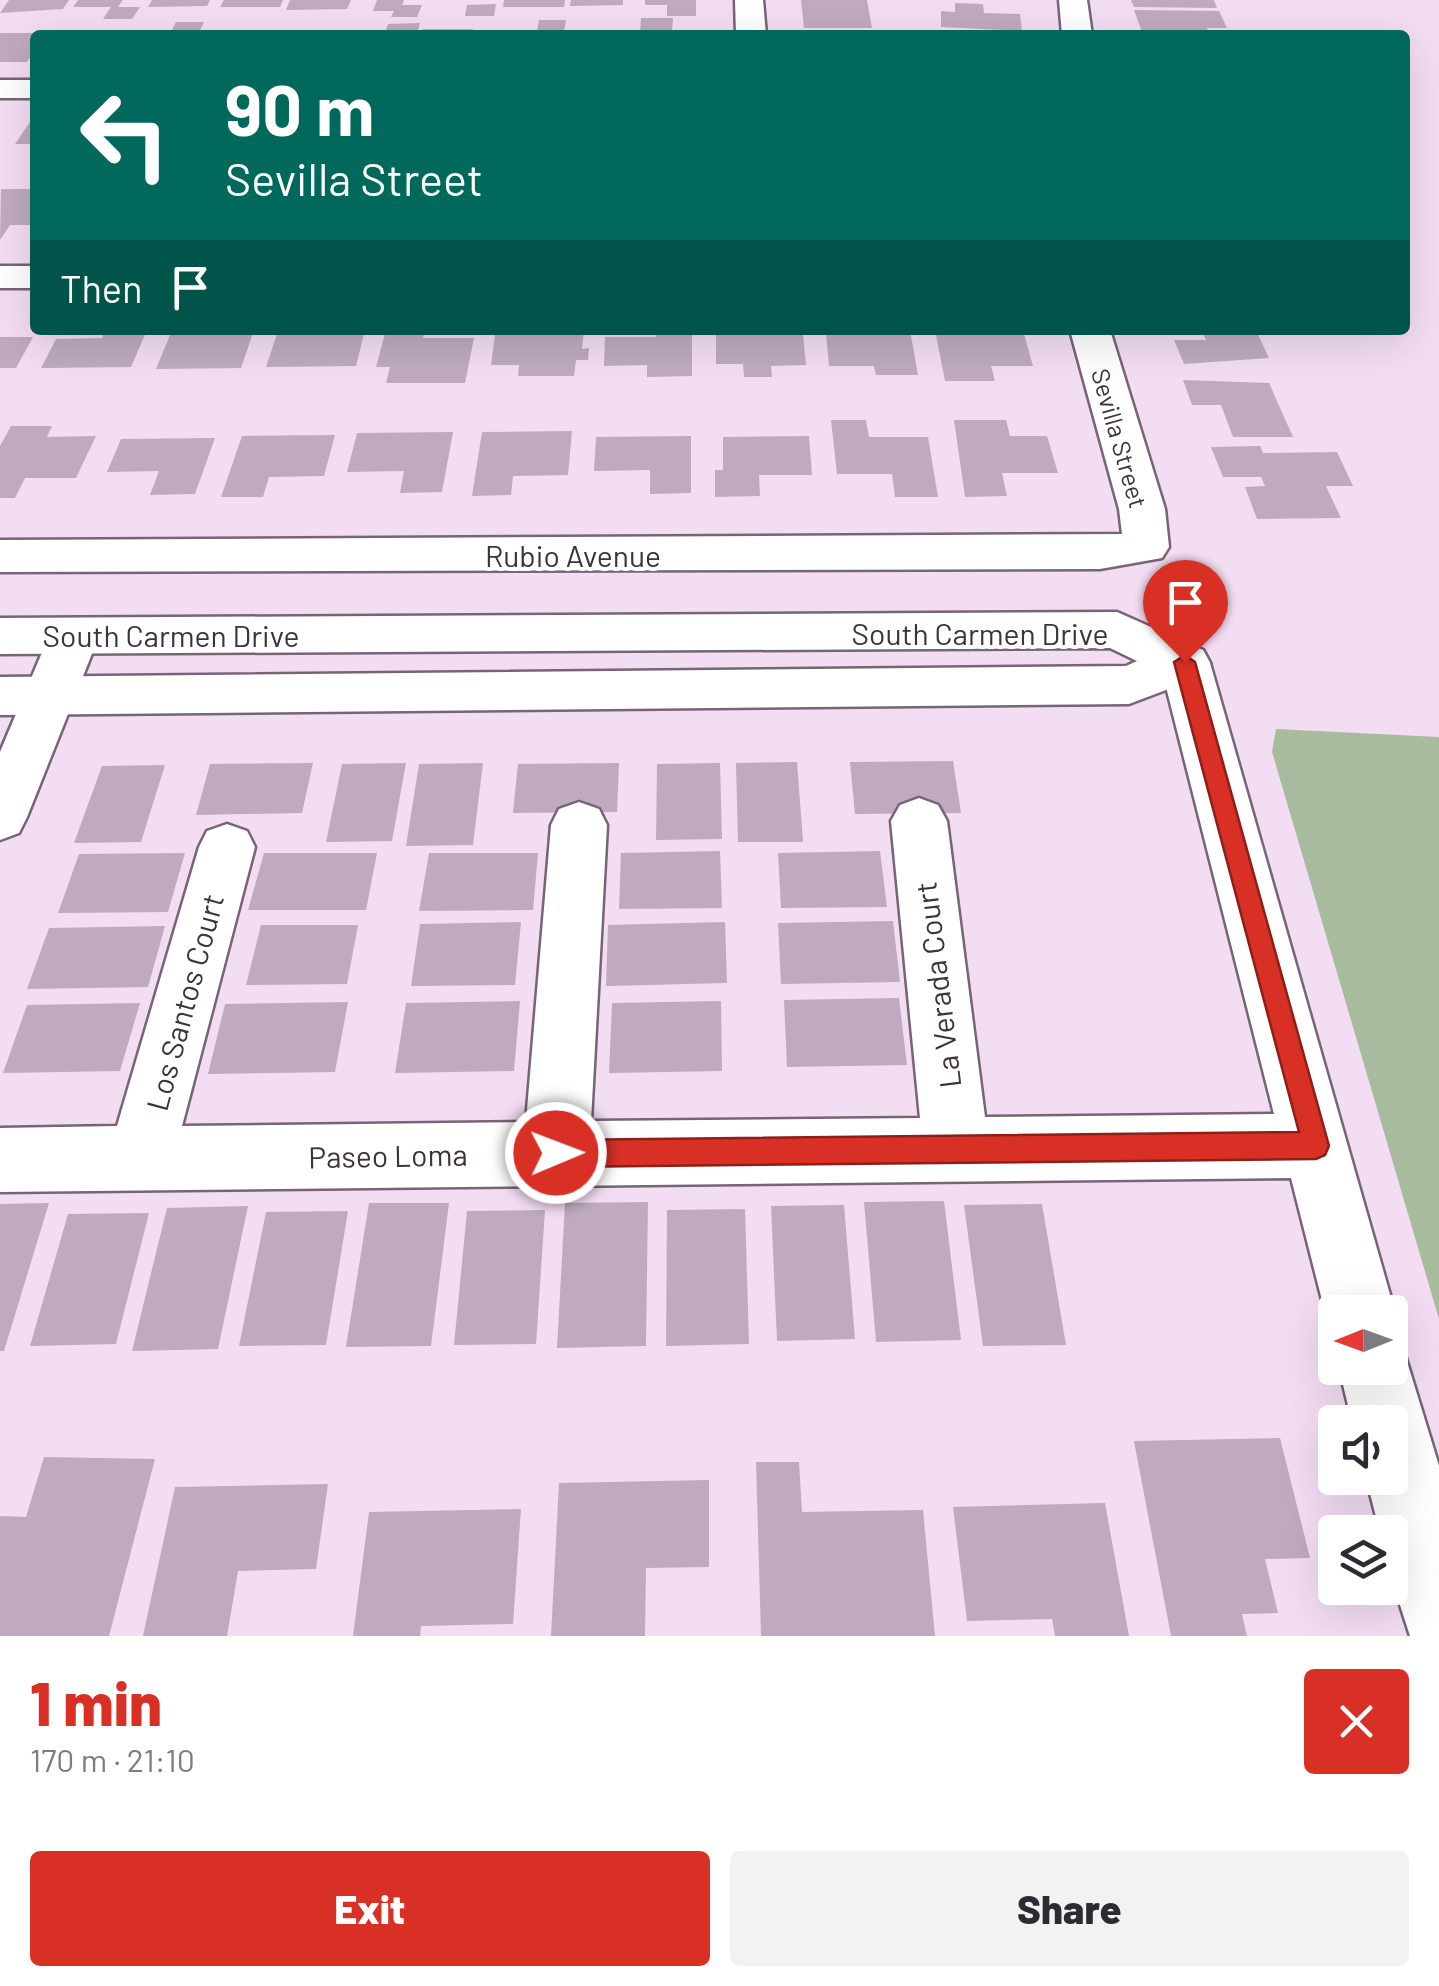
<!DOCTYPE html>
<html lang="en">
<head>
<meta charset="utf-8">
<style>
  :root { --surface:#fff; --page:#f2f2f3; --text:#2b2b33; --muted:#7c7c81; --accent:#d93025 }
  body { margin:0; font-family:Barlow,sans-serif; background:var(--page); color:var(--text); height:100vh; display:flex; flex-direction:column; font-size:38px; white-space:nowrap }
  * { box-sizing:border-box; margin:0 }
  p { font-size:32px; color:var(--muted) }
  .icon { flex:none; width:55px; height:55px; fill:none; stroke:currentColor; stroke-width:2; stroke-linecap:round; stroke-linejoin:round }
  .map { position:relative; height:1636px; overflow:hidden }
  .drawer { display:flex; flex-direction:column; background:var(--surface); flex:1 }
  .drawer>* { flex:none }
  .top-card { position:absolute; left:30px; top:30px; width:1380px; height:305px; border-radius:10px; box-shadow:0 10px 40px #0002; background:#00695c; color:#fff; overflow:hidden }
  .needle { width:65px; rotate:269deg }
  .buttons { position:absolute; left:1318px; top:1295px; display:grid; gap:20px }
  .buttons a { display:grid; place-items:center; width:90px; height:90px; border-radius:10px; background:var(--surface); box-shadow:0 10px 40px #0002; font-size:50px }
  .pin { position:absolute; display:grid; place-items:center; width:85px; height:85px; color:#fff; margin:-102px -42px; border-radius:50% 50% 50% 0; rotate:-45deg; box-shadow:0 0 10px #0007 }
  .pin .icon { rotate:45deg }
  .me { position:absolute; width:110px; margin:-55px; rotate:89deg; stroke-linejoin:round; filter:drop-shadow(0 0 8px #0008) }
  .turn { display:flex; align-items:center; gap:35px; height:210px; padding:0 30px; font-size:45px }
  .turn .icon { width:130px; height:130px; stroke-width:2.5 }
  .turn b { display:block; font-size:70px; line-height:85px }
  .then { display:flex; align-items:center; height:95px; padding:0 30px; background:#0003; gap:20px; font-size:38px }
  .round { display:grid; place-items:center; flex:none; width:105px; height:105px; border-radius:10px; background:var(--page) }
  .headline { display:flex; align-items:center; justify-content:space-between; height:170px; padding:0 30px }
  h1 { font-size:60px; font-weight:800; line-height:75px; color:var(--accent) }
  .button { display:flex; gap:20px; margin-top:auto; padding:20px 30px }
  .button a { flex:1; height:115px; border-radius:10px; background:var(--accent); color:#fff; font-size:40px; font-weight:800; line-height:115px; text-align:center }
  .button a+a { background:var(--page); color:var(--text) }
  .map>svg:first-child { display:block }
</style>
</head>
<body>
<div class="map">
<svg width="1439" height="1636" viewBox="0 0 1439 1636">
  <rect width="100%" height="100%" fill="#f3ddf3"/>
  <path fill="#a8bb9f" d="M1276 729 1439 737V1319L1272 752Z"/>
  <path fill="#bfaabf" d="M9 0H69L63 9 0 13Z
    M78 0H123L118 7H140L132 19H103L111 7H73Z
    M152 0H210L207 6 148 7Z
    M224 0H283L280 7H220Z
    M290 0H351L347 9 286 10Z
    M377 0H404L402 5H422L417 17H391L394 11H373Z
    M504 0H565L564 7H503Z
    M571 0H623V5L570 6Z
    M645 0H696V16H667V5H645Z
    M801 0H867L872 28H804Z
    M1131 0H1214L1217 8 1134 7Z
    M955 3 983 4 984 13 1020 14 1022 31 941 27V11L955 12Z
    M496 4 494 16H465L467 5Z
    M1134 10 1219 11 1227 28H1207L1210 35H1143Z
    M641 18H673L672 31 640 32Z
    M539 20H566L564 31H537Z
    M176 22H204L198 34H170Z
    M420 23 417 34 384 35 388 24Z
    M423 29H473L471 35H421Z
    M266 31 264 35H205V32Z
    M806 31H875L876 35H807Z
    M0 33H35V50L27 62H0Z
    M32 119 35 144H15Z
    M1 189H35V225H10L0 240Z
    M105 330H147L131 367 41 368 56 339 102 338Z
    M172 330H254L241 368 156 369Z
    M328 330H365L356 366 266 367 277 334H326Z
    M386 330H425L423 338H474L465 383H386L390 367H376Z
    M542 330H584L582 349 589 348 588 360H576L574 376H518L519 365H491L495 335H541Z
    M656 330H692V376L647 377V365L604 366 605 337H656Z
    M716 330H752V335L803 334 806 365 771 366 772 377H744L743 364H716Z
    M872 330H910L918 375H876L874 366H829L826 333Z
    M935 330 1024 334 1033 366H991L995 381H945Z
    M1202 330H1256L1269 358 1184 364 1174 340H1206Z
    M0 337H33L16 368H0Z
    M1183 380 1269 383 1293 437H1233L1221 405H1192Z
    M831 420H866L869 437H928L938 497H895L892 474H837Z
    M954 420H1006L1010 436H1047L1058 473H1002L1007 496 965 497Z
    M11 426H52L47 437 96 436 76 478H25L15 498H0V446Z
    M572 431 568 475 513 476 511 495 472 496 482 432Z
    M453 432 442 492 400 493 404 471 347 472 357 433Z
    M335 435 324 476 269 477 263 497H221L242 436Z
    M691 436V493L650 494V470L594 471 596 437Z
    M809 436 812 475H759L760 496 715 497V470H723V437Z
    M215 438 195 494 150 495 159 471 107 472 121 439Z
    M1260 446 1263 453 1337 452 1353 486H1326L1341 518 1257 519 1245 487 1265 486 1261 477H1223L1211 447Z
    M953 761 961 813 855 814 850 762Z
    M797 762 803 842H738L736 763Z
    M313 763 302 813 196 815 210 764Z
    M406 763 392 841 326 842 342 764Z
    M483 763 473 845 406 846 419 764Z
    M619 763 617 812 513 813 518 764Z
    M720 763 722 839 656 840 657 764Z
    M165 765 141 842 74 843 102 766Z
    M720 851 722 908 619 909 621 853Z
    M880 851 887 907 781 908 778 853Z
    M185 853 168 912 58 913 79 854Z
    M264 853H377L366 910H248Z
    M429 853H538L533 910 419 911Z
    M893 921 900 982 781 984 778 923Z
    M521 922 515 985 411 986 420 924Z
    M725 922 727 983 606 986 608 925Z
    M261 925H358L347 984 246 985Z
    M165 926 148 987 27 989 49 928Z
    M899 998 907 1065 787 1067 784 1000Z
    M520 1001 514 1071 395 1073 406 1003Z
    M721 1001 722 1071 609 1073 612 1003Z
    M348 1002 335 1072 208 1074 225 1004Z
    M140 1003 120 1071 3 1073 27 1005Z
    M944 1201 961 1340 876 1342 864 1202Z
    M648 1202 646 1346 557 1348 565 1203Z
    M49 1203 4 1351H0V1204Z
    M369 1203H449L431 1346 346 1347Z
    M1042 1204 1066 1345 983 1346 964 1205Z
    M844 1205 855 1339 777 1341 771 1206Z
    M248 1206 218 1349 132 1351 167 1208Z
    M745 1209 749 1344 666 1346 667 1210Z
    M545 1210 536 1344 454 1345 467 1211Z
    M348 1211 326 1345 239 1346 266 1212Z
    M149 1213 116 1344 30 1346 68 1214Z
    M1280 1438 1310 1558 1265 1559 1278 1613 1242 1614 1247 1636H1171L1134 1441Z
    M44 1457 155 1459 109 1636H0V1516L26 1517Z
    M756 1462H799L802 1512 923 1510 935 1636H761Z
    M709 1480V1567L646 1568 645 1636H551L559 1483Z
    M328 1484 316 1569 238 1571 227 1636H143L175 1487Z
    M1105 1503 1129 1636H1055L1052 1619 967 1621 953 1507Z
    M521 1509 513 1624 421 1626 420 1636H353L369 1512Z"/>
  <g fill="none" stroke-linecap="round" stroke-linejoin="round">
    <defs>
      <path id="street" d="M735 0H763L766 35H736Z
        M1059 0H1087L1092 35H1062Z
        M0 80H35V98H0Z
        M0 266H35V288H0Z
        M1070 330H1110L1165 509 1169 547 1162 558 1100 569 0 572V540L1122 534 1119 509Z
        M74 618 91 623 99 636 27 817 19 833 0 840V752L49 636 57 623Z
        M1185 644 1203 650 1210 663 1395 1312 1390 1325V1312H1335V1337L1325 1312 1291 1178 0 1192V1128L117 1126 199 847 207 831 227 824 247 831 255 847 182 1126 526 1122 551 825 559 809 579 802 599 809 607 825 591 1121 920 1118 891 821 900 805 919 798 938 805 947 821 985 1117 1274 1114 1160 663 1167 650Z
        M1390 1338 1401 1342 1439 1466V1636H1410L1390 1574V1532H1380L1366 1478H1390V1422H1352L1339 1368H1390Z"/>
      <path id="secondary" d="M1117 612 1203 650 1210 663 1203 676 1129 704 0 715V677L1126 666 1137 661 1110 648 0 654V618Z"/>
    </defs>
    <use href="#street" stroke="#776477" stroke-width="5"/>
    <use href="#secondary" stroke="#776477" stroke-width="5"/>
    <use href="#street" fill="#fff" fill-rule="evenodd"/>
    <use href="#secondary" fill="#fff" fill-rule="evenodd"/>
  </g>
  <path fill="#d93025" stroke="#8d1f18" stroke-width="2.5" d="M1185 655 1195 662 1329 1146 1325 1155 1316 1159 556 1167 547 1163 543 1153 547 1144 556 1140 1299 1132 1174 662Z"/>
  <g text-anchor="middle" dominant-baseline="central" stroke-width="8" stroke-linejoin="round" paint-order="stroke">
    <g font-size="25" fill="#3c333c" stroke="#fff">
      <text transform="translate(1120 438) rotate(74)">Sevilla Street</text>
    </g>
    <g font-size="30" fill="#3c333c" stroke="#fff">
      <text x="573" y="555">Rubio Avenue</text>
      <text x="980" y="633">South Carmen Drive</text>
      <text x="171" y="635">South Carmen Drive</text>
      <text transform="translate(937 985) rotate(-97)">La Verada Court</text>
      <text transform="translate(184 1002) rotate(-75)">Los Santos Court</text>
      <text transform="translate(388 1155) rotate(-1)">Paseo Loma</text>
    </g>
  </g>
</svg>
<div class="buttons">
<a><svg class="needle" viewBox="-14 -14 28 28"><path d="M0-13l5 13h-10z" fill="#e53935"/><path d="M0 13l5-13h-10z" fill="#7c7c81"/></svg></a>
<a><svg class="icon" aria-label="sound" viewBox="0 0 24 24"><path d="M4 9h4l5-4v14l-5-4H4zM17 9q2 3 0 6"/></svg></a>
<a><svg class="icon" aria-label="layers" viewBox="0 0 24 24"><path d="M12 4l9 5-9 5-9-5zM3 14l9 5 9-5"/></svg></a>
</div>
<div class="pin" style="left:1185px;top:662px;background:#d93025"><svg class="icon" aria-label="arrive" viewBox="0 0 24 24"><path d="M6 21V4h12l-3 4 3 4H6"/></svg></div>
<svg class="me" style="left:556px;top:1153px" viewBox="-20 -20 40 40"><circle r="17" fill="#d93025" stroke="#fff" stroke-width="3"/><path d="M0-11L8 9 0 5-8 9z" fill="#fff"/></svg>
<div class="top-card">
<div class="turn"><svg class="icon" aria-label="left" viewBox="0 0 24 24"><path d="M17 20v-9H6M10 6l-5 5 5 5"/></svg><div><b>90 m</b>Sevilla Street</div></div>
<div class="then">Then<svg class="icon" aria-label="arrive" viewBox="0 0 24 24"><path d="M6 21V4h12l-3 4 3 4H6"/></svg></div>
</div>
</div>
<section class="drawer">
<div class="headline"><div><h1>1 min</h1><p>170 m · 21:10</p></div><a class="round" style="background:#d93025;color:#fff"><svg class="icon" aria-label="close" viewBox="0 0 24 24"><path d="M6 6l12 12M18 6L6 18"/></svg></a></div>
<div class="button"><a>Exit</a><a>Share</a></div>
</section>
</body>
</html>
